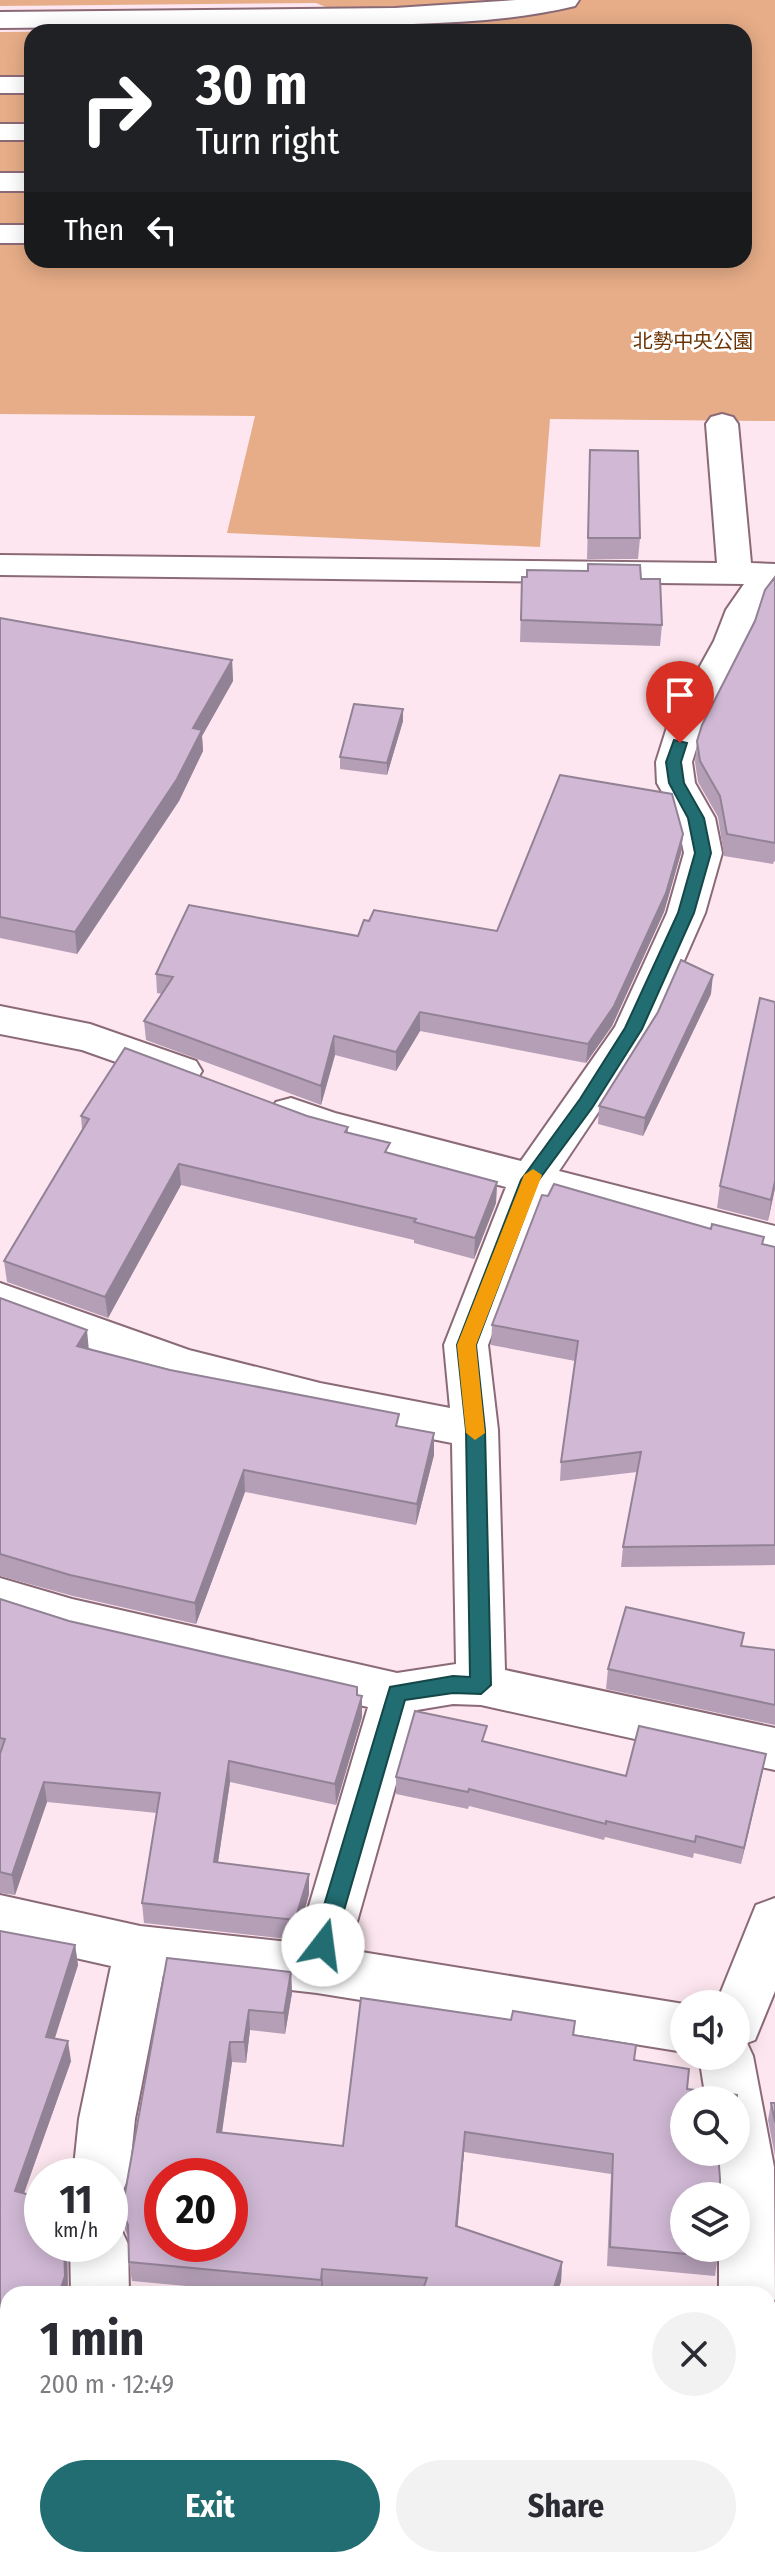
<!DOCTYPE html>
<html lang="en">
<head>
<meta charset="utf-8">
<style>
  :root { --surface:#fff; --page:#f2f2f3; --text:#2b2b33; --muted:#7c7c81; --accent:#216d71 }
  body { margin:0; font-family:"Fira Sans Condensed","Noto Sans JP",sans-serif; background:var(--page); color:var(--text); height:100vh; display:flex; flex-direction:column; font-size:30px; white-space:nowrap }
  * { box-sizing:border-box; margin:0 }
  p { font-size:26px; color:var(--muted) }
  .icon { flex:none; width:44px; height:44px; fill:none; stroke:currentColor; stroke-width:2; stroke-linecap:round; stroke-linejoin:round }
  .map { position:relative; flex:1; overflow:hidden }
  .details { position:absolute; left:0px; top:2286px; width:776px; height:282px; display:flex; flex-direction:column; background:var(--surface); border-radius:24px 24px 0 0; box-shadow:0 4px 20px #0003 }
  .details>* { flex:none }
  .banner { position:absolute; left:24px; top:24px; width:728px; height:244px; border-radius:24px; box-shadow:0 4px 20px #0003; background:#202124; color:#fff; overflow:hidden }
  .buttons { position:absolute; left:670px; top:1990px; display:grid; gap:16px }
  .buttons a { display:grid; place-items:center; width:80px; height:80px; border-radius:50%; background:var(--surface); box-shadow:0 4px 20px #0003; font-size:40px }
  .speed { position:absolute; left:24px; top:2158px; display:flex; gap:16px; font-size:40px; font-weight:700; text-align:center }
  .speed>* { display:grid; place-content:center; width:104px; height:104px; border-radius:50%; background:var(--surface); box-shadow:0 4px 20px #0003; line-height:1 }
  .speed small { font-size:20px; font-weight:400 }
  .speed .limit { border:12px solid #d22; background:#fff; color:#111 }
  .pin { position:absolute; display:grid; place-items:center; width:68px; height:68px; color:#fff; margin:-82px -34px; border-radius:50% 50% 50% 0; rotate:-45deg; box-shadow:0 0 8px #0007 }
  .pin .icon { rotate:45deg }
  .me { position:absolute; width:88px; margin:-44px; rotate:15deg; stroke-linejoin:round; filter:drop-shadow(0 0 6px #0008) }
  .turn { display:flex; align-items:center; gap:28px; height:168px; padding:0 40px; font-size:36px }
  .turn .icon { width:104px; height:104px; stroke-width:2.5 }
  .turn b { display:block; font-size:56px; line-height:68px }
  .then { display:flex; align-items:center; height:76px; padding:0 40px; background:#0003; gap:16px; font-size:30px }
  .round { display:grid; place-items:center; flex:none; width:84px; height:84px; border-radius:42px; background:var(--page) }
  .summary { display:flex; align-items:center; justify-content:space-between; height:136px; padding:0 40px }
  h1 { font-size:48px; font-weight:700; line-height:60px }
  .action { display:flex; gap:16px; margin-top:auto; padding:16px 40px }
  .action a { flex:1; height:92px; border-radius:48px; background:var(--accent); color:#fff; font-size:32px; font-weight:700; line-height:92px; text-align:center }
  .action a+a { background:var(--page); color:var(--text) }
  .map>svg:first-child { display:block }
</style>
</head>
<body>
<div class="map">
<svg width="775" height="2567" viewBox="0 0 775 2567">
  <rect width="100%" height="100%" fill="#fde6ef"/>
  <path fill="#e7ad88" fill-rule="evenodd" d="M0 0H775V421L550 419 540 547 227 533 255 416 0 414V32L380 29 316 3 0 6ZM32 32H744V260H32Z"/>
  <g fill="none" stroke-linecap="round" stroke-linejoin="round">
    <defs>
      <path id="minor" d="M517 0H579L575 6C492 26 401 24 316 25 210 26 105 27 0 28V12L395 8Z
        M0 77H32V93H0Z
        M0 124H32V140H0Z
        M0 173H32V191H0Z
        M0 225H32V243H0Z
        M722 414 733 417 738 424 751 563 775 564V590L760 610 750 641 704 724 692 762 695 783 715 818 722 853 705 913 654 1029 559 1171 775 1226V1258L545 1197 488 1345 498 1430 505 1670 775 1728V1770L481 1705 453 1704 417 1710 349 1950 684 2004V2052L317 1993 163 1975 135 2119 129 2176 121 2195 110 2199V2176H73L79 2119 111 1966 0 1941V1895L140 1926 298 1943 368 1707 72 1639 0 1616V1578L72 1599 397 1673 456 1664 452 1443 320 1417 182 1382 0 1316V1283L189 1350 320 1383 450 1408 444 1345 506 1187 309 1135 276 1122 270 1112 276 1102 291 1098 335 1113 521 1161 615 1027 667 913 684 853 677 818 657 783 656 762 668 724 714 641 726 610 744 584 0 575V555L717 563 706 424 711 417Z
        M0 1006 90 1024 196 1061 202 1071 196 1081 181 1085 82 1050 0 1034Z
        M775 1898V1991L755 2040 747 2043 753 2056 774 2167 775 2299 768 2314V2294H719V2248H736V2196H718L715 2152H736V2100H706L699 2056H736V2004H716L756 1905Z
        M110 2221 119 2225 128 2244 129 2294H71L70 2244H110Z
        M768 2536 775 2541V2567H722L721 2560H768Z
        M8 2544V2560H64L61 2567H0Z
        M118 2560H288L285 2567H115Z
        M357 2560H458L461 2567H360Z"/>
    </defs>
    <use href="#minor" stroke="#8b6a77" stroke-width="4"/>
    <use href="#minor" fill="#fff" fill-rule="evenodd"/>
  </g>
  <path fill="#b49fb7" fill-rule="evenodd" d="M590 450 640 538 638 559H587Z
    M522 577 641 579 662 625 660 646 520 642Z
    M775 577V862L774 861 773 864 724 856 718 817 698 782 695 762 697 741Z
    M0 618 232 660 233 681 202 736 203 751 179 801 77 954 0 938Z
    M403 709V721L387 775 340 769V757Z
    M683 834 681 853 664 912 612 1026 586 1063 420 1031 396 1071 335 1055 321 1105 146 1040 144 1021 162 994 157 993 156 974 358 936 497 931Z
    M711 994 643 1136 598 1124 599 1106Z
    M775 1002V1188L768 1221 717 1208 720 1186Z
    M81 1116H307L348 1127V1133L390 1153 497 1182 496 1203 474 1259 414 1243V1240L181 1185 108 1318 7 1282 4 1261 82 1130Z
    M763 1244 775 1247V1565L621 1567 623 1547 637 1472 560 1481 561 1462 575 1361 491 1345 492 1325Z
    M0 1298 89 1349 399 1427 434 1433V1455L416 1525 245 1492 196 1624 73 1596 0 1576Z
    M0 1599 69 1621 362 1696V1717L336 1805 230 1782 218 1862 309 1894 296 1940 144 1923 142 1903 157 1813 47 1802 15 1895 0 1893Z
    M744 1633 742 1646 775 1650V1725L606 1689 608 1669Z
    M486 1742 626 1776 766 1754 763 1770 741 1864 694 1853 693 1858 605 1837 604 1840 469 1806 468 1809 396 1794V1777Z
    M0 1931 75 1945 78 1965 54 2039 71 2061 24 2193 42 2244H67L68 2294H8V2456L0 2454Z
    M167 1958 291 1972 292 1993 285 2034 250 2030 246 2063 232 2062 222 2133 343 2146 361 1998 511 2020 513 2011 575 2021 574 2036 636 2045 634 2060 689 2069 687 2089 737 2095 736 2132V2100H684V2152H718L720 2179V2196H684V2248H719L715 2276 607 2266 611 2174 464 2152 457 2226 562 2262 561 2282 556 2294H389L323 2288 322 2294H273L132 2281 129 2262V2239L125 2230 122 2210ZM162 2176H230V2244H162Z
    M771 2103H775V2156L768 2120Z"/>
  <path fill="#928295" d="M232 660 233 681 202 736 203 751 179 801 77 954 75 932Z
    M403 709V721L387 775V763Z
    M683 834 681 853 664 912 612 1026 586 1063 588 1044Z
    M713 975 711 994 643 1136 645 1118Z
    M420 1012V1031L396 1071V1052Z
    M334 1036 335 1055 321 1105V1086Z
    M179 1164 181 1185 108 1318 105 1297Z
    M775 1181V1188L768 1221 771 1200Z
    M497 1182 496 1203 474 1259 475 1238Z
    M87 1330 89 1351 77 1346Z
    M434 1433V1455L416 1525 417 1504Z
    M244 1470 245 1492 196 1624 195 1603Z
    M362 1696V1717L336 1805 335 1784Z
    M766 1754 763 1770 741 1864 744 1848Z
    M229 1761 230 1782 215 1882 214 1862Z
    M44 1782 47 1802 15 1895 12 1875Z
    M309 1874V1894L296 1940 295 1920Z
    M75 1945 78 1965 49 2057 46 2037Z
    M291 1972 292 1993 285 2034 284 2013Z
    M249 2010 250 2030 246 2063 244 2042Z
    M68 2041 71 2061 18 2210 15 2191Z
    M230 2042 232 2062 219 2152 217 2132Z
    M465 2132 464 2152 456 2245V2226Z
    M64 2244H67L68 2294H59Z
    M562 2262 561 2282 556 2294H552Z
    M322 2269 323 2288 321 2294V2280Z"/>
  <path fill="#d1b9d5" stroke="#928295" stroke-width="2" fill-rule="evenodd" d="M590 450 638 451 640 538H588Z
    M588 564 640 565 641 579H660L662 625 521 620 522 577H527V570L588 571Z
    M775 577V843L727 834 720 796 700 761 697 741 702 725 755 621 765 590Z
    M0 618 232 660 193 728 202 730 177 779 75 932 0 917Z
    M354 704 403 709 387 763 340 757Z
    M560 775 672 794 683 834 666 893 614 1006 588 1044 420 1012 396 1052 334 1036 321 1086 144 1021 173 977 156 974 189 905 358 936 364 920 369 921 374 910 497 931Z
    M681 960 713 975 645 1118 599 1106 658 1012Z
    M760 998 775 1002V1181L771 1200 720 1186Z
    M125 1048 307 1116 348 1127 345 1132 390 1143 385 1152 497 1182 475 1238 414 1222 416 1219 179 1164 105 1297 4 1261 89 1119 81 1116Z
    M554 1184 711 1229 712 1224 764 1237 762 1244 775 1247V1545L623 1547 641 1452 561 1462 578 1341 492 1325 542 1195 548 1196Z
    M0 1298 87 1330 77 1346 170 1370 399 1414 396 1426 434 1433 417 1504 244 1470 195 1603 70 1575 0 1554Z
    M0 1599 69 1621 357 1687V1695L362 1696 335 1784 229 1761 214 1862 309 1874 295 1920 142 1903 160 1793 44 1782 12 1875 0 1872V1754L5 1739 0 1738Z
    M626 1607 744 1633 741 1646 775 1650V1705L608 1669Z
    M415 1711 487 1726 482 1741 626 1776 639 1726 766 1754 744 1848 696 1836 695 1842 606 1821V1824L469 1789 468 1792 396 1777Z
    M0 1931 75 1945 46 2037 68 2041 15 2191 42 2198V2244H64L65 2276 59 2294H8V2440L0 2438Z
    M167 1958 291 1972 284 2013 249 2010 244 2042H230L217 2132 343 2146 361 1998 511 2020 513 2011 575 2021 573 2035 636 2045 634 2060 689 2069 687 2089 737 2095 736 2129V2100H684V2152H718L720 2179V2196H684V2248H719V2257L610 2247 613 2154 465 2132 456 2226 562 2262 552 2294H428L422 2292 427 2278 322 2269 321 2280 129 2262 128 2225 122 2210ZM162 2176H230V2244H162Z
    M771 2103H775V2122Z"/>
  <path fill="#216d71" stroke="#154749" stroke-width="2" d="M674 740 687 743 681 762 684 783 704 818 711 853 694 913 642 1029 592 1108 538 1181 476 1345 485 1430 491 1685 481 1694 453 1693 405 1700 334 1945 331 1951 323 1954 316 1951 312 1945 390 1687 453 1676 470 1677 466 1430 457 1345 521 1180 580 1099 625 1028 678 913 695 853 688 818 669 783 666 762Z"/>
  <path fill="#f59e0b" d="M533 1169 542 1175 476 1345 485 1433 475 1440 466 1433 457 1345 524 1175Z"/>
  <g text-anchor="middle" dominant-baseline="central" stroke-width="6" stroke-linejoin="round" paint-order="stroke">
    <g font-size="20" fill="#6b3405" stroke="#fff">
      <text x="693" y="341">北勢中央公園</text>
    </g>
  </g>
</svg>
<div class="buttons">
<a><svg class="icon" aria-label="sound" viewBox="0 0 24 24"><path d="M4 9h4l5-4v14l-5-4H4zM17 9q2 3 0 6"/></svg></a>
<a><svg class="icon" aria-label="search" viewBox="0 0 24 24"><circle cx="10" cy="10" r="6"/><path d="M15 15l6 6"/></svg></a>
<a><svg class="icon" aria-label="layers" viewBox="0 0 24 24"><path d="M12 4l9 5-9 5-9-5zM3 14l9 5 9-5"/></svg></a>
</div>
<div class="speed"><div>11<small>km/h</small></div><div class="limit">20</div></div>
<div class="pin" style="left:680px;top:743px;background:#d93025"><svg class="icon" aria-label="arrive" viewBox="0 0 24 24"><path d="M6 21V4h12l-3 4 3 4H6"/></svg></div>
<svg class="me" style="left:323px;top:1945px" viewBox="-20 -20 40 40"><circle r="19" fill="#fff"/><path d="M0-13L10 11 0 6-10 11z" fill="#216d71"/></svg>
<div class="banner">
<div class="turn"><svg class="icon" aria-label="right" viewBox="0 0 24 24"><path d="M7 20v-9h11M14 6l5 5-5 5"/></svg><div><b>30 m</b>Turn right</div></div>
<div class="then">Then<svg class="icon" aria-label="left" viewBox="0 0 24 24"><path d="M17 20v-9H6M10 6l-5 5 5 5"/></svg></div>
</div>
<section class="details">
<div class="summary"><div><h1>1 min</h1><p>200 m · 12:49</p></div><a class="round"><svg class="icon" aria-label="close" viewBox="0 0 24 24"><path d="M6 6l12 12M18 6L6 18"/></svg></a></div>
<div class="action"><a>Exit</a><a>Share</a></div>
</section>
</div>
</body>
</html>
